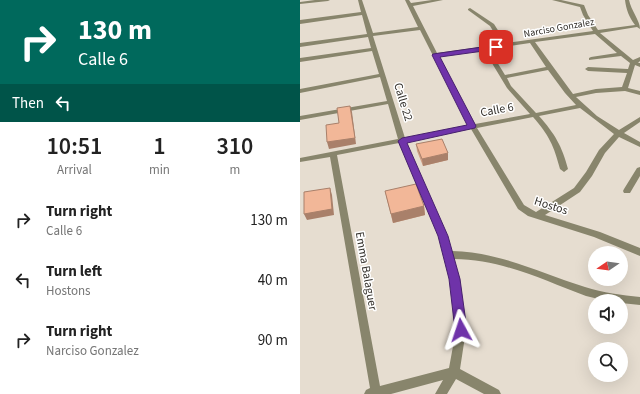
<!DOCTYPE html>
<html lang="en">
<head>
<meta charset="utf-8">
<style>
  :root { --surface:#fff; --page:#f6f6f6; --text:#222; --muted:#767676 }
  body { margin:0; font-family:"Source Sans 3",sans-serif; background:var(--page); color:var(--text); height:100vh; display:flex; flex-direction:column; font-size:15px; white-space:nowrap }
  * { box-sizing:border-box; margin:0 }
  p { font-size:13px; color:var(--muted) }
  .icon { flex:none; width:22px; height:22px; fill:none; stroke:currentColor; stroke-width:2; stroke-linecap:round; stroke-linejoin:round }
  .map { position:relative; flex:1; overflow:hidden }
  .sheet { display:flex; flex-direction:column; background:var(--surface); width:300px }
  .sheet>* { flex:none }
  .banner { background:#00695c; color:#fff; overflow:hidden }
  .needle { width:26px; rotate:257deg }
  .tools { position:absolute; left:288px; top:246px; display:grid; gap:8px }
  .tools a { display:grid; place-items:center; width:40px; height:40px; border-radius:50%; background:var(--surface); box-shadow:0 4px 16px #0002; font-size:20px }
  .pin { position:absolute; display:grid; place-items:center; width:34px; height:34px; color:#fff; margin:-17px; border-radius:8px; box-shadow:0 2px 6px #0006 }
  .me { position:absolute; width:44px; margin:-22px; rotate:355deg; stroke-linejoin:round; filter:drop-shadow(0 0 3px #0008) }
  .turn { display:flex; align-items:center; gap:14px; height:84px; padding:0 12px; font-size:18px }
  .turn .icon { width:52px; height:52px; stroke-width:2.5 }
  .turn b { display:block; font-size:28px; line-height:34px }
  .then { display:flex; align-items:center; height:38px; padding:0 12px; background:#0003; gap:8px; font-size:15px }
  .eta { display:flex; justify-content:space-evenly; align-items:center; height:68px; text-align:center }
  .eta b { font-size:24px; font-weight:600; line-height:28px }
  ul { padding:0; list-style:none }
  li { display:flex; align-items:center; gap:12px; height:60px; padding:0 12px }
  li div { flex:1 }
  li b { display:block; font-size:15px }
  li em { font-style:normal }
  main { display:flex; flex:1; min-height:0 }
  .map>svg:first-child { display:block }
</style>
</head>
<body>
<main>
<section class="sheet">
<div class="banner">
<div class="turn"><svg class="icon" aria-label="right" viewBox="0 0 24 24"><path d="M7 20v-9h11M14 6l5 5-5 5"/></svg><div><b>130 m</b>Calle 6</div></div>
<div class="then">Then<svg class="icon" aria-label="left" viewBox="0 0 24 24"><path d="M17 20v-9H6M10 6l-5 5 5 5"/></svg></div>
</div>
<div class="eta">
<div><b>10:51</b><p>Arrival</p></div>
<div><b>1</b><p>min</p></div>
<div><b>310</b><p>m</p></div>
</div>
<ul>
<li><svg class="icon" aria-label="right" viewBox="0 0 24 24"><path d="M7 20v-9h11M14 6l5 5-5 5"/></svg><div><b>Turn right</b><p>Calle 6</p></div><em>130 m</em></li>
<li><svg class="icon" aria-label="left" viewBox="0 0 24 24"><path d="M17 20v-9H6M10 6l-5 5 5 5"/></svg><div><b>Turn left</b><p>Hostons</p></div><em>40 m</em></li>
<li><svg class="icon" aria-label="right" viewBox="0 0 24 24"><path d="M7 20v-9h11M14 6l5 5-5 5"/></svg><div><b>Turn right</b><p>Narciso Gonzalez</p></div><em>90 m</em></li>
</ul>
</section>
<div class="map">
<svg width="340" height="394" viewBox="0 0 340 394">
  <rect width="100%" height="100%" fill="#e6ddd0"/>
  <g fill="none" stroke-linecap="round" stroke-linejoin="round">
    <path fill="#88856c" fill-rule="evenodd" d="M15 0H30L28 1 0 4V2Z
      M58 0H62L73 33 118 27 105 0H109L111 3 132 0H143L113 6 137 53 201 44 190 26 168 10V9L170 8 194 24 206 43 293 31 283 15 280 7 252 0H261L284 5 288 15 298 30 335 25C329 17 326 9 325 0H329C331 10 340 21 340 29L337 27 300 33 333 60 340 57V61L338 63H340V67L335 65 328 88 340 91V95L325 91 296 93 276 97 297 116 319 130 340 117V122L324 133 340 142V147L319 137 305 153 292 176 280 192 245 215 300 232 340 248V256L294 237 228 216 218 209 171 129 106 142 147 236 152 251C200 252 240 273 285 287 303 293 322 295 340 297V305L321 303V301H307L286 296C243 280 201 259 154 259L160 279 166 330 160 369 199 390 201 394H184L156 379 147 394H135L143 380 91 394H64L66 390 70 388 30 157 0 162V158L98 139 88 104 0 120V116L87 101 80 77 0 93V89L79 74 72 51 0 62V58L71 48 68 37 0 47V43L67 34 62 15 0 24V20L61 12ZM120 30 168 125 105 138 73 36ZM295 34 317 53 291 57 289 58V60L321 56 330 63 328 69 288 67 285 69 288 71 327 73 322 87 296 89 273 94 235 42ZM230 43 246 67 205 75 189 49ZM184 50 207 88 230 114 175 124 139 56ZM248 70 265 93 276 105 236 113 211 86 207 78ZM280 108 314 134 299 150 286 172 274 188 236 212 224 205 177 128 233 117C249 135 254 146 260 169L264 172 268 169C262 146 255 134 239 116ZM99 143 139 236 150 279 156 330 149 368 80 386 37 155Z
      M340 167V176L330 193H324L323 191 324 189 337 168Z"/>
  </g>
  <path fill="#d09d83" d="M116 144 148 160 123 166 117 151Z
    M85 191 124 206 125 215 93 223 87 200Z"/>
  <path fill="#a9806a" d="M50 106 52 112 56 144 29 149 27 142Z
    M148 153V160L123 166 122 159Z
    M30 188 32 195 34 215 7 220 4 214Z
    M124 206 125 215 93 223 91 214Z"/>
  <path fill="#f2b798" stroke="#a9806a" d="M50 106 55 138 27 142 26 125 39 123 37 108Z
    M142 139 148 153 122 159 116 144Z
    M116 184 124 206 91 214 85 191Z
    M30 188 32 209 4 214V192Z"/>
  <path fill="#6f33a9" stroke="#48216e" d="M196 45 199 47 198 49 140 57 176 126 175 128 107 143 148 236 160 279 167 330 165 333 161 335 157 333 155 330 149 279 138 236 98 141 102 138 167 125 132 55 133 54Z"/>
  <g text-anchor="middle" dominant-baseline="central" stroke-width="3" stroke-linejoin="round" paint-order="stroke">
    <g font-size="10" fill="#34312c" stroke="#fff">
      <text transform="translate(259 28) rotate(-10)">Narciso Gonzalez</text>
    </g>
    <g font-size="12" fill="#34312c" stroke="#fff">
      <text transform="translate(103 102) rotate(73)">Calle 22</text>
      <text transform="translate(197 110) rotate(-11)">Calle 6</text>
      <text transform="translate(251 206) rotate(18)">Hostos</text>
      <text transform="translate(66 271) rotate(80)">Emma Balaguer</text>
    </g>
  </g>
</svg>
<div class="tools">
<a><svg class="needle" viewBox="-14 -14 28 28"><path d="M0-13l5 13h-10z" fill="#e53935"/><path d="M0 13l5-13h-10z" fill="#767676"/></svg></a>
<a><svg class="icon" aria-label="sound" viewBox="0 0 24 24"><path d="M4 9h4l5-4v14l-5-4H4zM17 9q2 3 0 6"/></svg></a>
<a><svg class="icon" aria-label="search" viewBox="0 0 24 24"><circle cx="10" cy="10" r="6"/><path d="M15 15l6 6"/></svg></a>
</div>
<div class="pin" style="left:196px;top:47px;background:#d93025"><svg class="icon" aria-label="arrive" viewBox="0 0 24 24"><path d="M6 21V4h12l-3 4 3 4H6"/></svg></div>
<svg class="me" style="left:161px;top:330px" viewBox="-20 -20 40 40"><path d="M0-17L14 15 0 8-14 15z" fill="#6f33a9" stroke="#fff" stroke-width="4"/></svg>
</div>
</main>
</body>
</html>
